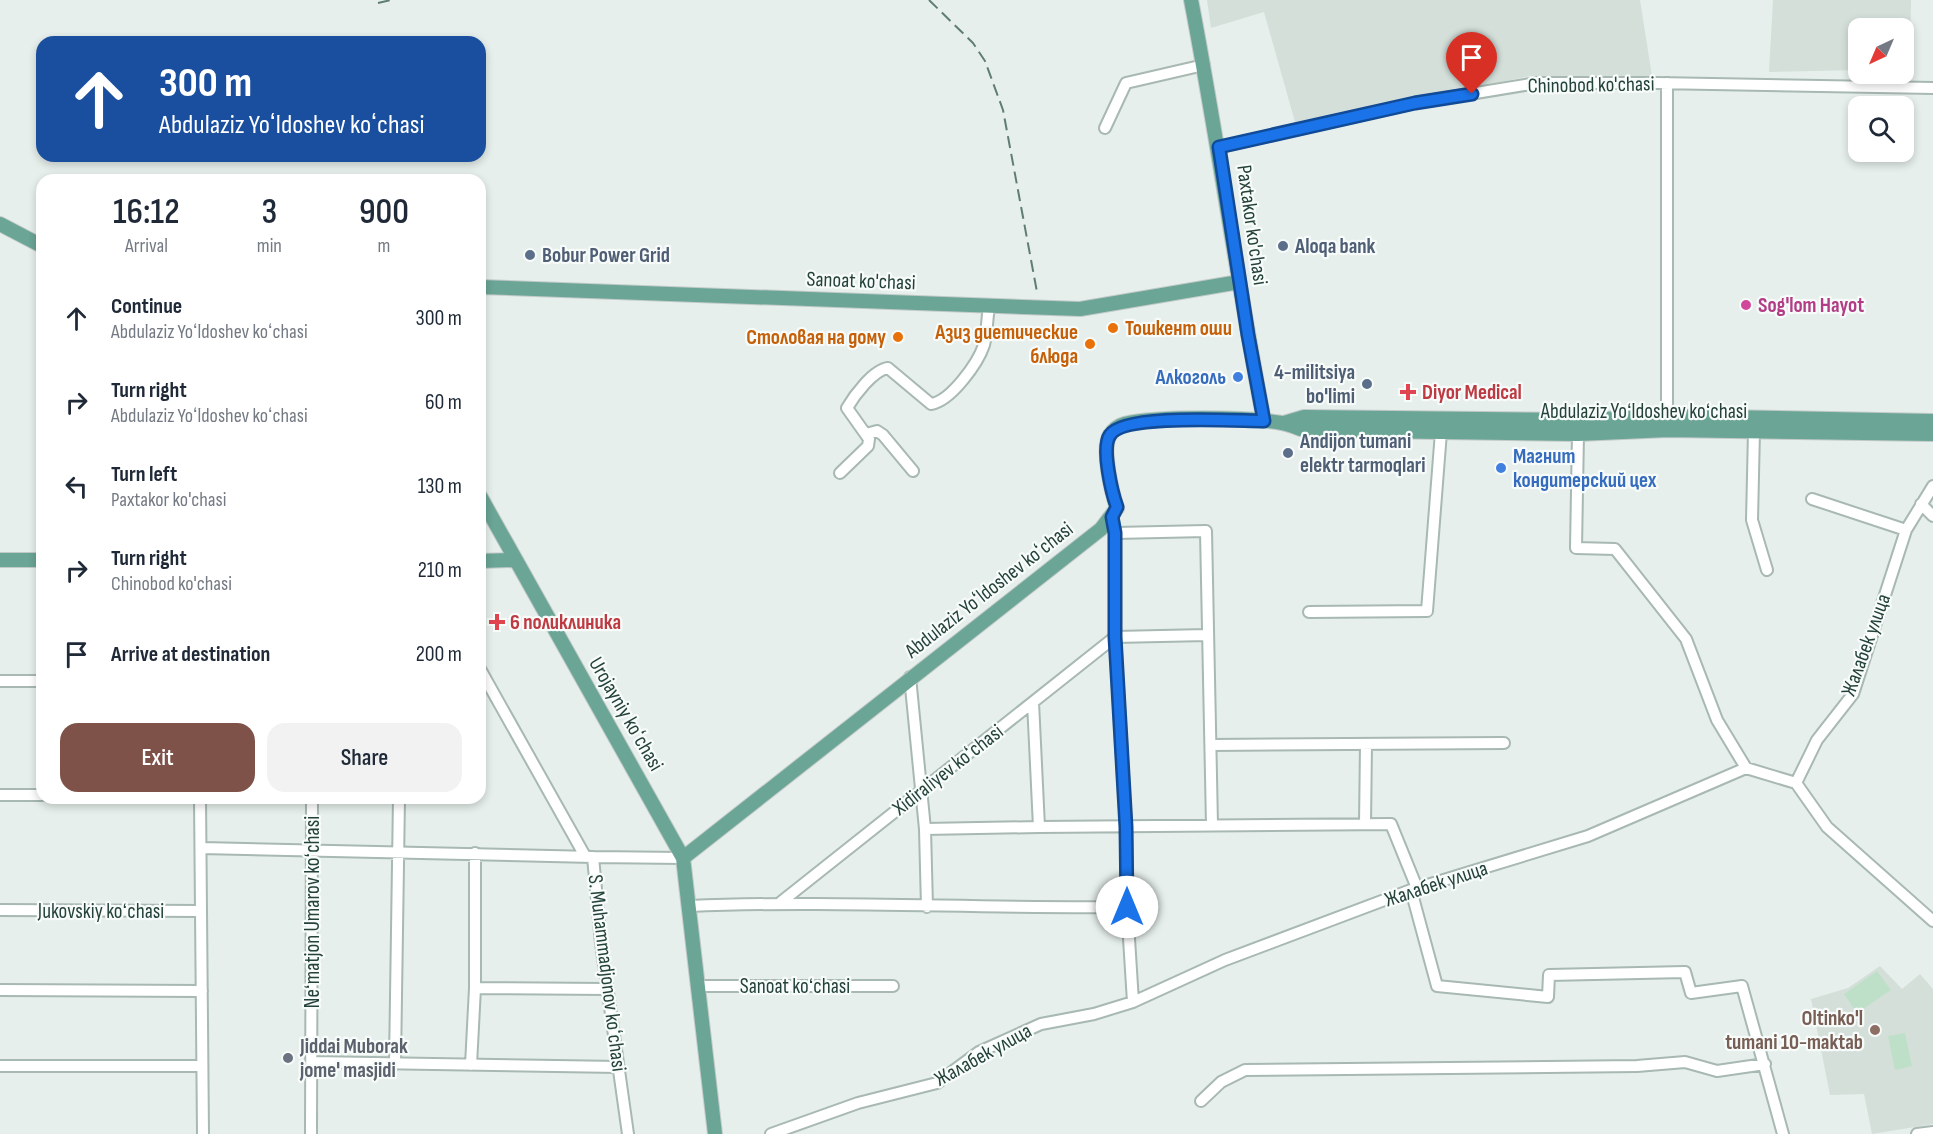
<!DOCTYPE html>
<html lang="en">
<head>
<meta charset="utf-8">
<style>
  :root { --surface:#fff; --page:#f2f2f3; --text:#1f2937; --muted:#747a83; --accent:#7f5249 }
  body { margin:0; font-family:"Sofia Sans Condensed",sans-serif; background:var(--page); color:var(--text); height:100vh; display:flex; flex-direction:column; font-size:22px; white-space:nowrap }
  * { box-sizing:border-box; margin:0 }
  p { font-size:20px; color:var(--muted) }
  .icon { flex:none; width:33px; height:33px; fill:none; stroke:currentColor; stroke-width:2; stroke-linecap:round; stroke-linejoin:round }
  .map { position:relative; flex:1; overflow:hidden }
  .details { position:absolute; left:36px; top:174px; width:450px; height:630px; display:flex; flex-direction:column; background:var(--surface); border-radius:18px; box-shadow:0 3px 9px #0003 }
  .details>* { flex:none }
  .top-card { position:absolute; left:36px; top:36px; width:450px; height:126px; border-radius:18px; box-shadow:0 3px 9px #0003; background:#1a4fa0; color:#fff; overflow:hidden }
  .needle { width:39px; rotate:224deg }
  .controls { position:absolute; left:1848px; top:18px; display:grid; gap:12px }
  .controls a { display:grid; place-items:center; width:66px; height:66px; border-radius:12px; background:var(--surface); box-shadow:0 3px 9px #0003; font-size:30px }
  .pin { position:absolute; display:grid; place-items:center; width:51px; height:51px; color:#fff; margin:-62px -26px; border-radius:50% 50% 50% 0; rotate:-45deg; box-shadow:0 0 6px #0007 }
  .pin .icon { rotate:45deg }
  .me { position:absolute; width:66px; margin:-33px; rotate:0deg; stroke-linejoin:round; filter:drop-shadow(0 0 4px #0008) }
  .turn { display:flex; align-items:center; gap:21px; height:126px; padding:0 24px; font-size:27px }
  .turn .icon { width:78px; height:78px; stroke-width:2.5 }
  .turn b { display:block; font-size:42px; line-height:51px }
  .eta { display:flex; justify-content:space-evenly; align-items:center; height:102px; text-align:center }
  .eta b { font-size:36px; font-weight:600; line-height:42px }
  .action { display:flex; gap:12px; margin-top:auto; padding:12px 24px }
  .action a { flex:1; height:69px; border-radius:18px; background:var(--accent); color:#fff; font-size:24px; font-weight:600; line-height:69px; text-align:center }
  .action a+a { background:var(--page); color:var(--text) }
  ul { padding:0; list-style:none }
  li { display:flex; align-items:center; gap:18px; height:84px; padding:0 24px }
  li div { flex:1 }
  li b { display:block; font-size:22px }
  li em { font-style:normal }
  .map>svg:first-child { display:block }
</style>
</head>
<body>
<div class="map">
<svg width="1933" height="1134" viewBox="0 0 1933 1134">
  <rect width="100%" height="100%" fill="#e6efeb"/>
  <path fill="#d4dfda" d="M1207 0H1640L1652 76H1531L1295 122 1264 12 1211 28Z
    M1773 0H1911L1910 70H1904V28H1858V70L1769 72Z
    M1880 966 1902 989 1920 974 1933 989V1124L1872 1134 1864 1094 1830 1095 1811 999 1848 988Z"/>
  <path fill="#bfe0c8" d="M1877 971 1891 990 1857 1013 1844 994Z
    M1905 1033 1912 1066 1895 1070 1888 1036Z"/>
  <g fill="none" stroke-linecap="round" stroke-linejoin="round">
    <defs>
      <path id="minor" d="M1667 83V422
        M1105 128 1126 83 1204 65
        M1219 147 1415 103 1537 83H1657L1933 88
        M1754 431 1752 520 1767 570
        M866 434 877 431 883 435 913 471
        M1578 434 1576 548 1615 549 1686 639 1717 720 1746 768
        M840 473 868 446 869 439 847 408C854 396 873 370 888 368L931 404C951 401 978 363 984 345 987 333 987 319 989 307
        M1812 499 1906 530
        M1921 504 1933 516
        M1112 517 1115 533V637L1126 827 1127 907 1133 1002
        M1115 533 1206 531 1212 825
        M1309 612 1427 611 1441 432
        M480 669 585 856
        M910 677 925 829 927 907
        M0 681H42
        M1211 745 1504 743
        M1796 783 1827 827 1933 921
        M0 795H42
        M200 798 203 1134
        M1365 824 1366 745
        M1039 827 1391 824 1417 888
        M925 829 1039 827 1033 702
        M202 848 593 857 601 943 628 1134
        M593 857 683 858
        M1411 890 1437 986 1548 997 1549 975 1685 972 1691 993 1742 986 1783 1134
        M781 902 1115 637 1207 635
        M689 906C835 900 981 909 1127 907
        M0 910 201 911
        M697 986H893
        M475 988 608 989
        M0 990 202 991
        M312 1062 619 1067
        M395 1063 399 798
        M471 1065 475 988V853
        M0 1066H202
        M1201 1101 1221 1082 1245 1070 1637 1066 1685 1062 1717 1071 1765 1064
        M311 1134 312 798
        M771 1134 858 1103 937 1083 979 1052 1041 1024 1094 1014 1133 1002 1225 960 1411 890 1588 836 1746 768 1796 783 1817 740 1853 694 1906 530 1933 486
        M1917 1134 1933 1132"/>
      <path id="major" d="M1191 0C1218 140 1237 281 1264 421
        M0 224 42 246
        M480 287 1080 309 1239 282
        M1284 423 1304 417 1581 420 1667 416 1933 421
        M480 496 683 858 715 1134
        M0 560H42
        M480 561 514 560
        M683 858 1101 529 1117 508C1112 493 1101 448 1110 435 1113 430 1119 425 1124 424 1158 416 1248 417 1282 423 1289 424 1297 428 1304 430L1578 434 1668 430 1933 434"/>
    </defs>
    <use href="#minor" stroke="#a8b8b2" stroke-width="14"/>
    <use href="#major" stroke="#c2cac8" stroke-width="16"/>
    <use href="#minor" stroke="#fff" stroke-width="10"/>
    <use href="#major" stroke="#6aa596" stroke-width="14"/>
    <path stroke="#5f7d75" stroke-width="2" stroke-dasharray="12 6" stroke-linecap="butt" d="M929 0 973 43 985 61 1003 110 1037 292
      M378 3 391 0"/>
  </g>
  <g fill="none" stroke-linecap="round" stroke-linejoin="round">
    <defs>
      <path id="route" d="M1127 907 1126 827 1115 637V533L1112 517 1117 507C1112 493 1101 448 1110 435 1124 413 1236 421 1264 421L1248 335 1219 147 1415 103 1472 94"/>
    </defs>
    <use href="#route" stroke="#114b97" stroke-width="15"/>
    <use href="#route" stroke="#1a73e8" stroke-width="10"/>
  </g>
  <g fill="#5c6f8a" stroke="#f7fbf9" stroke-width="2">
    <circle cx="1283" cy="246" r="6"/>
    <circle cx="530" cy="255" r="6"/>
    <circle cx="1367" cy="384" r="6"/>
    <circle cx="1288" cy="453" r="6"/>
  </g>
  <circle fill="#d1479c" stroke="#f7fbf9" stroke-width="2" cx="1746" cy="305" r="6"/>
  <g fill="#e8710a" stroke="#f7fbf9" stroke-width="2">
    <circle cx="1113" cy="328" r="6"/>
    <circle cx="898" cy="337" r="6"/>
    <circle cx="1090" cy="344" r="6"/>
  </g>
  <g fill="#3f7fe0" stroke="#f7fbf9" stroke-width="2">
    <circle cx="1238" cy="377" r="6"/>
    <circle cx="1501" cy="468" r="6"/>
  </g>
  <g fill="#e0444e" stroke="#f7fbf9" stroke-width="2">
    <path d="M1405 383h6v6h6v6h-6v6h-6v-6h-6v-6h6z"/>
    <path d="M494 613h6v6h6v6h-6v6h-6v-6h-6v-6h6z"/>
  </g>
  <circle fill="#8d6e63" stroke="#f7fbf9" stroke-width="2" cx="1875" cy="1030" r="6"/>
  <circle fill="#6b7280" stroke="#f7fbf9" stroke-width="2" cx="288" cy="1058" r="6"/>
  <g text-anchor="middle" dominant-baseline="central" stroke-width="4.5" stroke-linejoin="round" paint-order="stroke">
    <g font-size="21" fill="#24423a" stroke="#f7fbf9">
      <text transform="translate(1591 85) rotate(-1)">Chinobod ko'chasi</text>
      <text transform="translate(1252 225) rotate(82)">Paxtakor ko'chasi</text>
      <text transform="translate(861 281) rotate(2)">Sanoat ko'chasi</text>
      <text x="1644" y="411">Abdulaziz Yoʻldoshev koʻchasi</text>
      <text transform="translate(989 590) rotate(-38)">Abdulaziz Yoʻldoshev koʻchasi</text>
      <text transform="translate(1866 645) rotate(-70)">Жалабек улица</text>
      <text transform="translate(626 714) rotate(60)">Urоjayniy koʻchasi</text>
      <text transform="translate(948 770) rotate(-38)">Xidiraliyev koʻchasi</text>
      <text transform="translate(1436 884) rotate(-18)">Жалабек улица</text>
      <text x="101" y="911">Jukovskiy koʻchasi</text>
      <text transform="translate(312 912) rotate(-90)">Neʻmatjon Umarov koʻchasi</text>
      <text transform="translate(607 973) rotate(83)">S. Muhammadjonov koʻchasi</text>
      <text x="795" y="986">Sanoat koʻchasi</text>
      <text transform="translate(983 1055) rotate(-29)">Жалабек улица</text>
    </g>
    <g font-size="21" font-weight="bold" fill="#4e5e75" stroke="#f7fbf9" text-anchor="start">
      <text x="1295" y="246">Aloqa bank</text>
      <text x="542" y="255">Bobur Power Grid</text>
      <text x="1355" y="372" text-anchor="end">4-militsiya<tspan x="1355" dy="24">bo'limi</tspan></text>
      <text x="1300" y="441">Andijon tumani<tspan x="1300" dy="24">elektr tarmoqlari</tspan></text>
    </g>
    <g font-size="21" font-weight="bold" fill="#b23c85" stroke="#f7fbf9" text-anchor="start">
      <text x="1758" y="305">Sog'lom Hayot</text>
    </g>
    <g font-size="21" font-weight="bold" fill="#c56008" stroke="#f7fbf9" text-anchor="end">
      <text x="1125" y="328" text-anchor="start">Тошкент оши</text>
      <text x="1078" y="332">Азиз диетические<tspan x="1078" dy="24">блюда</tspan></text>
      <text x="886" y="337">Столовая на дому</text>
    </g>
    <g font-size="21" font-weight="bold" fill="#366cbe" stroke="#f7fbf9" text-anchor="end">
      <text x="1226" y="377">Алкоголь</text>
      <text x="1513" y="456" text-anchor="start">Магнит<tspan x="1513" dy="24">кондитерский цех</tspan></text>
    </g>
    <g font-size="21" font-weight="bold" fill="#be3a42" stroke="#f7fbf9" text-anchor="start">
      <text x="1422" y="392">Diyor Medical</text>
      <text x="510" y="622">6 поликлиника</text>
    </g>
    <g font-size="21" font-weight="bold" fill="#785e54" stroke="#f7fbf9" text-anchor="end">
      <text x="1863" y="1018">Oltinko'l<tspan x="1863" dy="24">tumani 10-maktab</tspan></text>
    </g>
    <g font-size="21" font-weight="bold" fill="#5b616d" stroke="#f7fbf9" text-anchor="start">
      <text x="300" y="1046">Jiddai Muborak<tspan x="300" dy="24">jome' masjidi</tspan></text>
    </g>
  </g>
</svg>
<div class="controls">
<a><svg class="needle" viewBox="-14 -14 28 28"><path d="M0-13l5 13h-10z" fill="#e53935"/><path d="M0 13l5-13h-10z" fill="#747a83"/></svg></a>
<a><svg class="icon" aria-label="search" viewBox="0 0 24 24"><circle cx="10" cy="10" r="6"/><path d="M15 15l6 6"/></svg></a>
</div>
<div class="pin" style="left:1472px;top:94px;background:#d93025"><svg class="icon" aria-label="arrive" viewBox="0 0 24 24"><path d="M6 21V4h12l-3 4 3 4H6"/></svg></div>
<svg class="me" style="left:1127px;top:907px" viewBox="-20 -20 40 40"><circle r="19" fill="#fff"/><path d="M0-13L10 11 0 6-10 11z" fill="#1a73e8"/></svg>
<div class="top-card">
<div class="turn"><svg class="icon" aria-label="ahead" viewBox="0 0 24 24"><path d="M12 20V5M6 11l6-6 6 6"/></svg><div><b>300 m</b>Abdulaziz Yoʻldoshev koʻchasi</div></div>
</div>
<section class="details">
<div class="eta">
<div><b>16:12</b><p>Arrival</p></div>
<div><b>3</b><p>min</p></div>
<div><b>900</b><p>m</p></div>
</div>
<ul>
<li><svg class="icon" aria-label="ahead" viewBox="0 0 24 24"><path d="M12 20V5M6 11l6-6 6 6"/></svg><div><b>Continue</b><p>Abdulaziz Yoʻldoshev koʻchasi</p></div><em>300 m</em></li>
<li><svg class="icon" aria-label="right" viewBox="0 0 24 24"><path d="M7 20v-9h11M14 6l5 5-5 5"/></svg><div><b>Turn right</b><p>Abdulaziz Yoʻldoshev koʻchasi</p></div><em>60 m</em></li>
<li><svg class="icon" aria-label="left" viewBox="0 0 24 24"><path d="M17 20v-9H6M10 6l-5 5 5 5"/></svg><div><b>Turn left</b><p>Paxtakor ko'chasi</p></div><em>130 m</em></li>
<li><svg class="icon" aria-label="right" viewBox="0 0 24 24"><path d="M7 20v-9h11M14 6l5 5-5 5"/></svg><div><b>Turn right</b><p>Chinobod ko'chasi</p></div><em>210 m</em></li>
<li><svg class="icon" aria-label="arrive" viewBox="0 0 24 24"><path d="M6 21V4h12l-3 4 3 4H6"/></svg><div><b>Arrive at destination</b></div><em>200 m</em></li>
</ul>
<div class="action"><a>Exit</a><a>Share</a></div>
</section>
</div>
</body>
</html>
